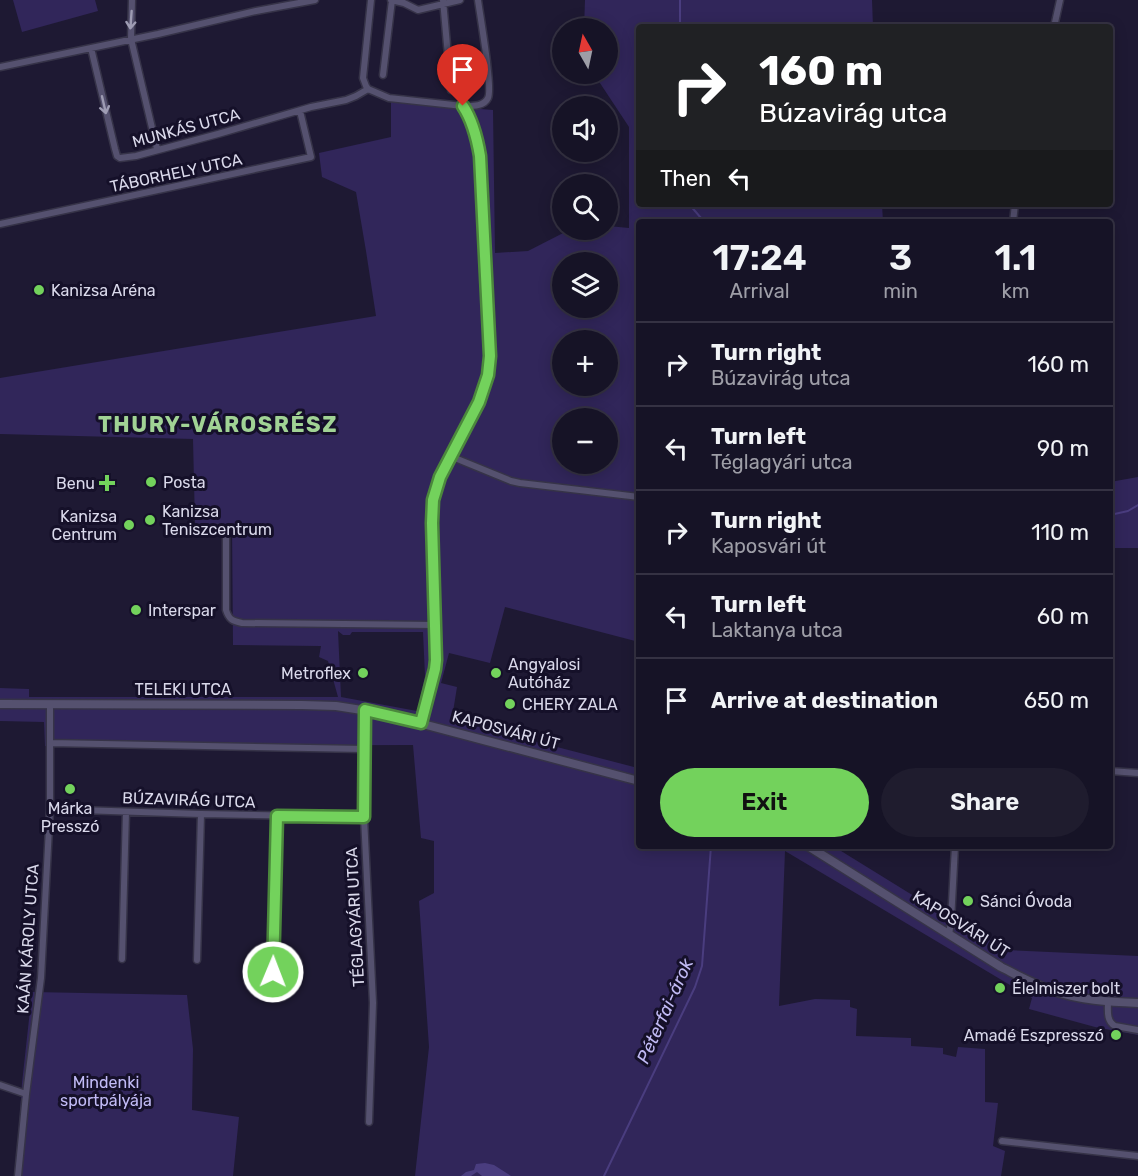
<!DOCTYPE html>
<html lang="en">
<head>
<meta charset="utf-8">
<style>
  :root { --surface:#161326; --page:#1f1c2e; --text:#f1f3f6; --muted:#9e9ea7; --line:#353243; --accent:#73d25c }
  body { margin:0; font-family:Rubik,sans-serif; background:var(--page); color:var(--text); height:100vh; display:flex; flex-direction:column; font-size:22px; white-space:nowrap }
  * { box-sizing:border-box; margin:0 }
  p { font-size:20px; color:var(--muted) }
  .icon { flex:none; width:33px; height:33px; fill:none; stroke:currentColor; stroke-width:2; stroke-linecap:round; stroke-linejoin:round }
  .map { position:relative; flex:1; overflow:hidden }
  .side { position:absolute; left:636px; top:219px; width:477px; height:630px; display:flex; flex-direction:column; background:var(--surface); border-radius:6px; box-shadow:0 3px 15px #0003,0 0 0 2px var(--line) }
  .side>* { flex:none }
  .guide { position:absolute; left:636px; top:24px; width:477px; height:183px; border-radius:6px; box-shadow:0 3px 15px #0003,0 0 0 2px var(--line); background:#202124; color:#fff; overflow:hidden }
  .needle { width:39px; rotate:351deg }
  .buttons { position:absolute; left:552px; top:18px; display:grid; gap:12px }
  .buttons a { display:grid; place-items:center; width:66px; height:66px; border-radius:50%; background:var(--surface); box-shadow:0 3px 15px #0003,0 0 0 2px var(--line); font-size:30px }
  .pin { position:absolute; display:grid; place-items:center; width:51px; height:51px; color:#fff; margin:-62px -26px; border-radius:50% 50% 50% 0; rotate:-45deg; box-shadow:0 0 6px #0007 }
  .pin .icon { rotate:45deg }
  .me { position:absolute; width:66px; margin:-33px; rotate:1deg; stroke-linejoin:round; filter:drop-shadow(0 0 4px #0008) }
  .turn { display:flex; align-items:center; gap:21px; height:126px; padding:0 24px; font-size:27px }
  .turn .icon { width:78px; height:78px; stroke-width:2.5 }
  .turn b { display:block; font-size:42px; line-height:51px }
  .then { display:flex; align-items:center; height:57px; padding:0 24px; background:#0003; gap:12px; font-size:22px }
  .eta { display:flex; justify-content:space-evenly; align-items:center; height:102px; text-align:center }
  .eta b { font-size:36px; font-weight:600; line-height:42px }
  .button { display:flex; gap:12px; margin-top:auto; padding:12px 24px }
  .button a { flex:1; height:69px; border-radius:36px; background:var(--accent); color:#111; font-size:24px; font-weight:600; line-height:69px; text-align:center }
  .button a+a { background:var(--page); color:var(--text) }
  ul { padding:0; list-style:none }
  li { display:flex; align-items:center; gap:18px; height:84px; padding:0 24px; border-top:2px solid var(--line) }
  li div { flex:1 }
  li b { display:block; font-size:22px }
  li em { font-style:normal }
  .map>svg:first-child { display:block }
</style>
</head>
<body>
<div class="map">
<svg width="1138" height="1176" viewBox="0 0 1138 1176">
  <rect width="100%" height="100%" fill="#1e1933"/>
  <path fill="#31265a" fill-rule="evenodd" d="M13 0H95L98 11 22 32Z
    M585 0H872L873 27H639V204H733L732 207 756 204H882L883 222H639V642L505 607 490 663 449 653 441 683 457 687 452 718 519 736 531 734 530 740 634 767 635 765 639 766V846H833L943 914 1006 950 1138 956V1035L1095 1027 1029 1009 1032 998 785 851 779 1006 815 999 850 1000V1007L857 1009 856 1036 911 1038V1046L943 1048V1054L956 1057 958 1047 985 1049V1102L998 1103 993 1146 1005 1151 1001 1176H415L429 1047 419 901 434 893V841L421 838 413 745 45 746 44 722 0 721V688L29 689V697H338L328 661 319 657 321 646 233 645 232 524H195L193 439 0 434V378L376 316 366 251 356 192 322 177 319 153 391 137V102L493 110 495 253 528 251 569 230H608V226L629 228V127L594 74H608V28H584ZM562 262H608V308H562ZM562 340H608V386H562ZM562 418H608V464H562ZM338 631 343 635H350L352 632H423L425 676 417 711 341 697Z
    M1138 477V548H1110V482Z
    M32 992 187 995 193 1049 192 1110 239 1117 233 1176H16L22 1083Z"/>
  <path fill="#4a3d7f" d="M485 1163 494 1165 511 1176H482L477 1172 471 1176H461L466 1172 474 1170 476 1164Z"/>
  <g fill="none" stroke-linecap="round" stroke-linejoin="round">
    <path stroke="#4a3d7f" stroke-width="2" d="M680 0V27
      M689 204 701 218 702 222
      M1110 515 1128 511 1138 505
      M604 1176 695 987 702 966 711 846"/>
    <defs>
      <path id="street" d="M132 0 131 39 157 149
        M391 0 404 3 418 10 460 0
        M443 0 451 90
        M1054 27 1060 0
        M91 48 115 149 117 156 120 158 136 156 218 134 311 107 346 100 356 96 368 89
        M0 67 158 34 256 11 315 0
        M383 75 392 0
        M368 89 389 98 463 106C471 106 484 107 488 98 493 89 480 15 478 0
        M368 89 366 86 363 78 371 0
        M1013 222 1015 204
        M0 224 311 157 300 111
        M450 456 511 481 520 483 639 497
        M217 528 222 530 226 535V610C229 620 233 621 242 623L435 625
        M365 710 364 817 373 1003 369 1122
        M421 723 436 660 432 523C432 507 434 492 440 477 455 433 486 407 490 356L480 156C477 138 473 121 463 106
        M50 743 364 749
        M1110 771 1138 773
        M50 809 201 814 364 817
        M949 935 951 921 955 846
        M122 959 126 812
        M197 960 201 814
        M273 972 277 816
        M1108 1001C1108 1010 1106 1021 1115 1026L1138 1030
        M0 1085 26 1094
        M1002 1141 1138 1156
        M18 1176 26 1094 41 978 50 809V704"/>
      <path id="secondary" d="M0 704 302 705 336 706 381 713 639 781
        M808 846 1001 967C1017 975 1033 984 1051 990 1079 1000 1109 1002 1138 1003"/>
    </defs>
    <use href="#street" stroke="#363348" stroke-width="9"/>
    <use href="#secondary" stroke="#363348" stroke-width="11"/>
    <use href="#street" stroke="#55516f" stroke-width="6"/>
    <use href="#secondary" stroke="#55516f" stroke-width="8"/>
  </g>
  <defs><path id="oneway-shaft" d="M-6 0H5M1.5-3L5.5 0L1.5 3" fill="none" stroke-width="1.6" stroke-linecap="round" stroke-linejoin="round" transform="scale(1.5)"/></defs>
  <g stroke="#9e9cb3">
    <use href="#oneway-shaft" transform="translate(131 20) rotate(94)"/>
    <use href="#oneway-shaft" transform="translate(104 105) rotate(77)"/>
  </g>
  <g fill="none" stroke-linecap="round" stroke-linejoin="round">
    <defs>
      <path id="route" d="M273 972 277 816 364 817 365 710 421 723 435 669 436 660 432 523 433 500 440 477 479 402 488 375 490 356 480 156C477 138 473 121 463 106"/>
    </defs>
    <use href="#route" stroke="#4b883c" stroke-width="15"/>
    <use href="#route" stroke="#73d25c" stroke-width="10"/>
  </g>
  <g fill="#73d25c" stroke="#151029" stroke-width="2">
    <circle cx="39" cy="290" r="6"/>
    <circle cx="151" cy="482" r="6"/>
    <path d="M104 474h6v6h6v6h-6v6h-6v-6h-6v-6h6z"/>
    <circle cx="150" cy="520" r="6"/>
    <circle cx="129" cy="525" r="6"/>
    <circle cx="136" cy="610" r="6"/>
    <circle cx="363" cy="673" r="6"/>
    <circle cx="496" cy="673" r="6"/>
    <circle cx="510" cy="704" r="6"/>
    <circle cx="70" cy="789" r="6"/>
    <circle cx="968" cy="901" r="6"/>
    <circle cx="1000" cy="988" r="6"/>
    <circle cx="1116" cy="1035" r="6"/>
  </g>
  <g text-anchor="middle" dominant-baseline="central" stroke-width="6" stroke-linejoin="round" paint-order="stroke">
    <g font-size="16" fill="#dad9eb" stroke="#151029">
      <text transform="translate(186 128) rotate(-15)">MUNKÁS UTCA</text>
      <text transform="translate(176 173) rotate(-12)">TÁBORHELY UTCA</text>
      <text x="183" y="689">TELEKI UTCA</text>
      <text transform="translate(506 730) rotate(15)">KAPOSVÁRI ÚT</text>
      <text transform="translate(189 800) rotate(2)">BÚZAVIRÁG UTCA</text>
      <text transform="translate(355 917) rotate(-93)">TÉGLAGYÁRI UTCA</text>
      <text transform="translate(961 924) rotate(32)">KAPOSVÁRI ÚT</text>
      <text transform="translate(28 939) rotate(-86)">KAÁN KÁROLY UTCA</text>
    </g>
    <g font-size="16" fill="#dad9eb" stroke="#151029" text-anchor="start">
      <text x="51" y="290">Kanizsa Aréna</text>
      <text x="163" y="482">Posta</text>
      <text x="95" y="483" text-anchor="end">Benu</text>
      <text x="162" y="511">Kanizsa<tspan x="162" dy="18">Teniszcentrum</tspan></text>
      <text x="117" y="516" text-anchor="end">Kanizsa<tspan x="117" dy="18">Centrum</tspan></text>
      <text x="148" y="610">Interspar</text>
      <text x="508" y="664">Angyalosi<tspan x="508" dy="18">Autóház</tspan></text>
      <text x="351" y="673" text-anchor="end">Metroflex</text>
      <text x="522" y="704">CHERY ZALA</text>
      <text x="70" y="808" text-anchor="middle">Márka<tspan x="70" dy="18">Presszó</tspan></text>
      <text x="980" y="901">Sánci Óvoda</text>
      <text x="1012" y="988">Élelmiszer bolt</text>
      <text x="1104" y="1035" text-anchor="end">Amadé Eszpresszó</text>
    </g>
    <g font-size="16" fill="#c2bbf6" stroke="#151029">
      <text x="106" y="1082">Mindenki<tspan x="106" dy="18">sportpályája</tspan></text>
    </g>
    <g font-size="18" font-style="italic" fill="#c1baf4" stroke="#151029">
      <text transform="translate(665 1011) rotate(-66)">Péterfai-árok</text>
    </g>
    <g font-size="22" font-weight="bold" letter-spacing="1.5" fill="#a1d395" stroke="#151029">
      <text x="218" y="424">THURY-VÁROSRÉSZ</text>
    </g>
  </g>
</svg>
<div class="buttons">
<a><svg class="needle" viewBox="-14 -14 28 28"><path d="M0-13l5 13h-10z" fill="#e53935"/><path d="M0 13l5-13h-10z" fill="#9e9ea7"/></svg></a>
<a><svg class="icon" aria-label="sound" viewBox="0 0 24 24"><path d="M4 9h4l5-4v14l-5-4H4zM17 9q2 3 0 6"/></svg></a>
<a><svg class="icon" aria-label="search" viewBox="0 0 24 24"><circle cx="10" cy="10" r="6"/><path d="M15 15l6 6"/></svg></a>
<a><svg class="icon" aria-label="layers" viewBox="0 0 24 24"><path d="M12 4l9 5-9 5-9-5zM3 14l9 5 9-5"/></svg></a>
<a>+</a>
<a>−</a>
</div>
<div class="pin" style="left:463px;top:106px;background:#d93025"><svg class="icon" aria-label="arrive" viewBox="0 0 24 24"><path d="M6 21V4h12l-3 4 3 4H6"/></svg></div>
<svg class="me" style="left:273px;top:972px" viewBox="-20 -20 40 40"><circle r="17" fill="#73d25c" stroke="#fff" stroke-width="3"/><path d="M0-11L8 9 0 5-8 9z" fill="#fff"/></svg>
<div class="guide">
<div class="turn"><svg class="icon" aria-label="right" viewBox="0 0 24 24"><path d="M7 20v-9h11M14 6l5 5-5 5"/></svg><div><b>160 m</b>Búzavirág utca</div></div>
<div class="then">Then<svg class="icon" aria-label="left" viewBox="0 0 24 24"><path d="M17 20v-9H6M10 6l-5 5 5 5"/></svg></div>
</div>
<section class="side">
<div class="eta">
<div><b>17:24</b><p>Arrival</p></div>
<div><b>3</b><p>min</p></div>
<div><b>1.1</b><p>km</p></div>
</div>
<ul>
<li><svg class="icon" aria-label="right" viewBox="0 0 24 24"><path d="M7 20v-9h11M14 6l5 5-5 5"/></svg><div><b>Turn right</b><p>Búzavirág utca</p></div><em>160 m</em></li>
<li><svg class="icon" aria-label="left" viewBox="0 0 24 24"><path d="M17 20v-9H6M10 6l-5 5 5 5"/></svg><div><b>Turn left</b><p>Téglagyári utca</p></div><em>90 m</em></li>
<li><svg class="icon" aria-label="right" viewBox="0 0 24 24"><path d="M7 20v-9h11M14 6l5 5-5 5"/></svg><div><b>Turn right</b><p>Kaposvári út</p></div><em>110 m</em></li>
<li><svg class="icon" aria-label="left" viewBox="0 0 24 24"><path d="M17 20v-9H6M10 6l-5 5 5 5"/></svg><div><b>Turn left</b><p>Laktanya utca</p></div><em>60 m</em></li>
<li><svg class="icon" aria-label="arrive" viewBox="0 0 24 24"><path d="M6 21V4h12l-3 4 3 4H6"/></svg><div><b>Arrive at destination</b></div><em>650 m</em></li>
</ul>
<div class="button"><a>Exit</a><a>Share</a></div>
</section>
</div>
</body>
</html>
